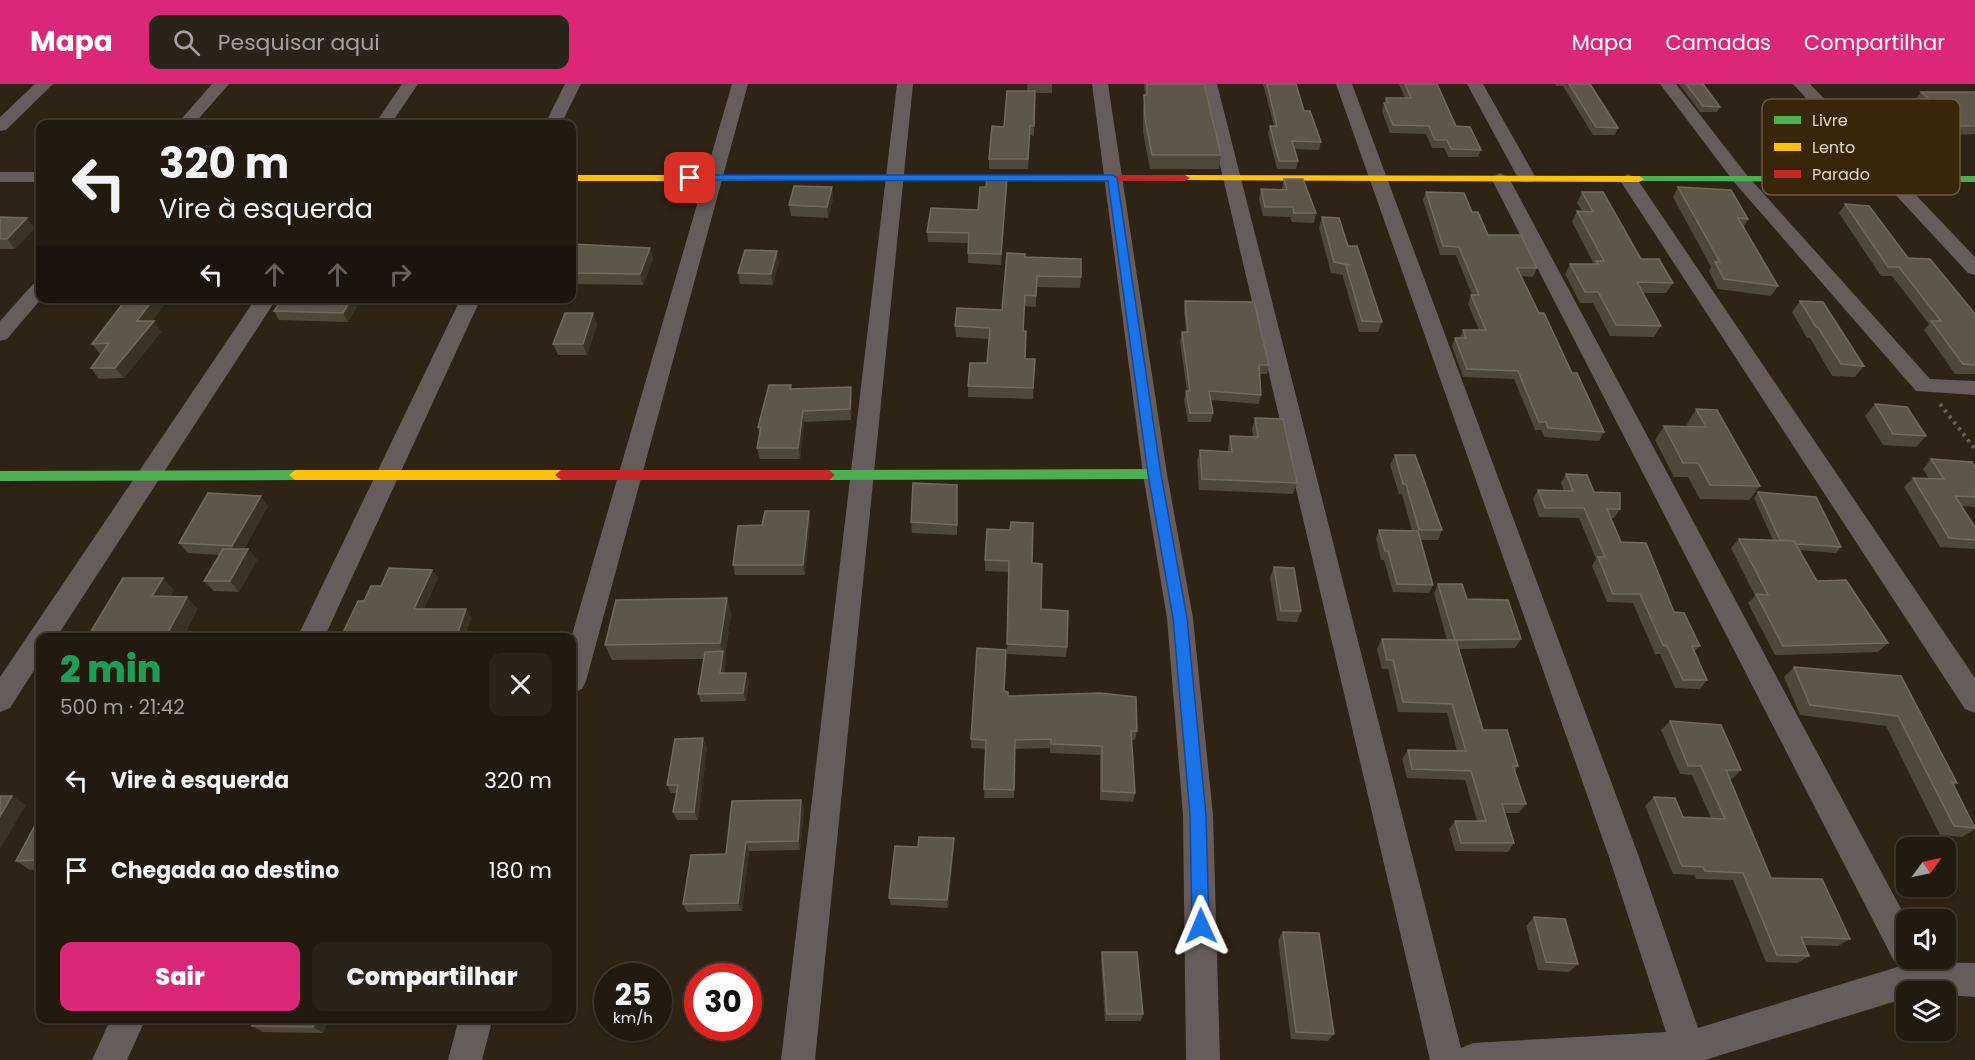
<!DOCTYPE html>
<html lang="pt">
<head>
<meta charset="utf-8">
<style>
  :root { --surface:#221a0f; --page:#2a2318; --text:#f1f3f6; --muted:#a2a19e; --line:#3f382f; --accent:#db2777 }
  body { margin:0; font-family:Poppins,sans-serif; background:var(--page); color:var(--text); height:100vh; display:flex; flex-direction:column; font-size:22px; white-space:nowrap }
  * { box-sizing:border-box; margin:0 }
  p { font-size:20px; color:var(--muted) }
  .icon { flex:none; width:33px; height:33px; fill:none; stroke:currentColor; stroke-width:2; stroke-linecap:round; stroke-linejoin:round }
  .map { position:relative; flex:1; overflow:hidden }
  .side { position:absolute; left:36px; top:549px; width:540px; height:390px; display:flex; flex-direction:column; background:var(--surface); border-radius:12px; box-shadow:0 2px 4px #0004,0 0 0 2px var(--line) }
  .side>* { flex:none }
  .hud { position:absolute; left:36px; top:36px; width:540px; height:183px; border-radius:12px; box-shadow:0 2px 4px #0004,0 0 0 2px var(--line); background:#221a0f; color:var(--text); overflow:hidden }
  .needle { width:39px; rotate:57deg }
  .controls { position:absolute; left:1896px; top:753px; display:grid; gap:12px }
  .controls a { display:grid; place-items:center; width:60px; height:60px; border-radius:12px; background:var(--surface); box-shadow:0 2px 4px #0004,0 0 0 2px var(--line); font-size:30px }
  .speed { position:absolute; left:594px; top:879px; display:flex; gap:12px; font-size:30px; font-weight:700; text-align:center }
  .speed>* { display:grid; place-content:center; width:78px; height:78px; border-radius:50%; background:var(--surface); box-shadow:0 2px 4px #0004,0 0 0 2px var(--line); line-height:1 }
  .speed small { font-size:15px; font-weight:400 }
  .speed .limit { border:9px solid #d22; background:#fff; color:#111 }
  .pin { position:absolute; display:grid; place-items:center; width:51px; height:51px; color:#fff; margin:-26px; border-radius:12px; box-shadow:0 3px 9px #0006 }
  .me { position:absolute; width:66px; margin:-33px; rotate:359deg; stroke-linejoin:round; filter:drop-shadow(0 0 4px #0008) }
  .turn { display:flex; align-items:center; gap:21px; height:126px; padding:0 24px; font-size:27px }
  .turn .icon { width:78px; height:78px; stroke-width:2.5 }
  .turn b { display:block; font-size:42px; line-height:51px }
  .lanes { display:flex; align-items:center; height:57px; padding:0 24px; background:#0003; justify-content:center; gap:30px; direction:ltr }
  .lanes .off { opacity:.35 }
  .round { display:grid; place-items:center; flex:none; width:63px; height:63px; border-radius:12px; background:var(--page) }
  .headline { display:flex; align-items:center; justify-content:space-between; height:102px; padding:0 24px }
  h1 { font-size:36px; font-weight:800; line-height:45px; color:#1e9e55 }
  .primary-button { display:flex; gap:12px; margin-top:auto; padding:12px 24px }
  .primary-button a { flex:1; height:69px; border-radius:12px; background:var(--accent); color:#fff; font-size:24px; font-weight:800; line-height:69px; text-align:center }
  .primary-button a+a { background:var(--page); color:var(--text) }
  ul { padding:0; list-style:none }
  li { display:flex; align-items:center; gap:18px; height:90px; padding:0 24px }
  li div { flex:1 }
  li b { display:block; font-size:22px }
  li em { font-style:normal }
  header { display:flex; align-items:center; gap:36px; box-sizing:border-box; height:84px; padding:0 30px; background:var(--accent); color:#fff }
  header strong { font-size:28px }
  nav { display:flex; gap:33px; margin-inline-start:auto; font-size:21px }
  .search { width:420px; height:54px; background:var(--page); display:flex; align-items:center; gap:15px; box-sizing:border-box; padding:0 21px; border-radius:12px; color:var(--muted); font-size:22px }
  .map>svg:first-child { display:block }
</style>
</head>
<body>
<header>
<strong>Mapa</strong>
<div class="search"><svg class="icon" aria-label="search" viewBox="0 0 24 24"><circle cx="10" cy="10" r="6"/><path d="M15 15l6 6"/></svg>Pesquisar aqui</div>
<nav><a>Mapa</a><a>Camadas</a><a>Compartilhar</a></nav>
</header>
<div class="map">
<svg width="1975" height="976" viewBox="0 0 1975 976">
  <rect width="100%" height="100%" fill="#2e2314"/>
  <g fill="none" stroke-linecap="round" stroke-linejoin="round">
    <path stroke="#675e5b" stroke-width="4" stroke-dasharray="3 4.5" stroke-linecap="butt" d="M1940 320 1975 365"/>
    <path fill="#675c5c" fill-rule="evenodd" d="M35 0H53L6 46 0 47V33Z
      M212 0H229L194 40H177Z
      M402 0H418L391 40H375Z
      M565 0H581L561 40H545Z
      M732 0H748L586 597 582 605 572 609 571 554Z
      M897 0H913L815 976H781Z
      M1092 0H1108L1167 390 1193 534 1213 731 1220 976H1186L1183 731 1167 534 1143 390Z
      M1201 0H1217L1461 964 1473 959 1666 948 1609 773 1336 0H1352L1639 773 1698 944 1904 881 1894 877 1491 94 1500 89 1509 94 1907 836 1906 874H1919L1917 878 1975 879V913L1946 911V908H1906V914L1705 976H1430Z
      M1467 0H1483L1536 94 1533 98H1521L1518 94Z
      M1660 0H1676L1746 90 1930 295 1975 297V311L1916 307 1734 98Z
      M1793 0H1810L1975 173V191L1968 189Z
      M0 88H40V98H0Z
      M1628 90 1637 95 1975 594V629L1965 625 1619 95Z
      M40 198 42 214 7 255 0 257V237L33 200Z
      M256 214H277L56 554H40V577L10 624 0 628V593Z
      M461 214H481L324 554H297Z
      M111 934H146L127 976H92Z
      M459 934H493L482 976H448Z"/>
    <path fill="#4caf50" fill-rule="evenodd" d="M1639 92H1975V98L1636 97V93Z
      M1155 385 1161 390 1155 395 829 396 823 391 829 386Z
      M295 386 301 391 295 396 0 397V387Z"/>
    <path fill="#ffc107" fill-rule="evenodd" d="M572 91H851L856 94 851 97H572Z
      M1185 91 1639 92 1644 95 1639 98 1182 96V92Z
      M295 386H561L567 391 561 396H295L289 391Z"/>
    <path fill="#c62828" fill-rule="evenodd" d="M851 91H1185L1190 94 1185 97 848 96V92Z
      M561 386H829L835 391 829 396H561L555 391Z"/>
  </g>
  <path fill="#4f473a" d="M1027 0H1052V9H1035L1034 52 1030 51 1028 85H989V75L1004 43 1027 7Z
    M1144 0H1204L1221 71 1219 85H1150L1143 48V25L1145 11Z
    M1263 0H1296L1304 27 1321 58 1319 66 1295 65 1298 77 1296 85H1277L1268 50 1270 42H1274Z
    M1399 0H1437L1456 42 1481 66 1478 73H1448L1444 64H1432L1426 50 1390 49 1382 27 1386 14H1405Z
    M1555 0H1590L1618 44 1615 51H1593L1563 2H1556Z
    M1679 0H1703L1720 23 1717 28H1700Z
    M1921 8H1975V50L1955 51 1915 16Z
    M1769 60 1814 78 1811 84 1780 83 1766 66Z
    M1007 94 1001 181 968 179V159L928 158 927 148 978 126 986 103Z
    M1284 95 1316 129 1314 139 1292 138 1290 133 1263 132 1259 115 1261 105 1282 106V104Z
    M832 103 833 114 828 134 791 132 789 121Z
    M1678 103 1748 135 1743 144 1778 202 1771 212 1718 205 1709 187 1711 183 1673 113Z
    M1426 108 1472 128 1488 151 1537 184 1533 193 1521 192 1539 229 1604 348 1599 357 1544 353 1541 346H1535L1514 295 1463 293 1452 262 1455 254H1460L1463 246H1479L1468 220 1471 211H1472L1456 171H1440L1423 116Z
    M1582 108 1641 175 1673 199 1666 209H1643L1661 242 1654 253 1610 252 1593 219H1580L1565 190 1570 180H1594L1572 138 1577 127H1582L1577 119Z
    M1845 120 1975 230V290H1955L1924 246 1929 240 1892 192H1881L1839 129Z
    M0 133 35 144 15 165H0Z
    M1322 133 1348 162 1382 238 1378 248H1359L1343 193V191L1331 189 1319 144Z
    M572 160 650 164 653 175 643 201 572 200Z
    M1025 173 1081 193 1080 204 1036 203V223L1024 222 1023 247 1025 275H1035L1033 315 968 313V302L987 279 989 255 956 253 955 242 1002 226Z
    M779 178 773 201 740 200 738 189Z
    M127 214H169L152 237 161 248 124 294 99 295 91 284 101 270H100L92 260Z
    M362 214 348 238 279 236 274 227Z
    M1185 217 1269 281 1267 290H1260L1261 311 1259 320 1211 316 1213 329 1211 338H1188L1184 316 1186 307H1187L1180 257 1182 248H1186L1184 226Z
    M1800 217 1864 282 1855 293 1832 292 1810 254H1807L1792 228Z
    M597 240 587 271H558L553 260Z
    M791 301 792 305 852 314 851 336 804 338 800 375H760L757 364 759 350 758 343Z
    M1875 320 1926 352 1916 363 1883 361 1865 332Z
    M1696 325 1760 402 1749 416 1700 415 1688 393H1674L1655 356 1664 342H1688L1687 340Z
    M1255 334 1297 399 1293 410 1199 406 1197 377 1200 366 1228 368V364L1230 352 1253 353 1252 345Z
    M1395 371 1442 446 1438 456H1420L1433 501 1429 509 1393 508 1384 476H1381L1376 454 1379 446 1412 447 1402 410H1399L1390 381Z
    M1931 375 1975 383V423L1962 422 1975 443V464L1974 465 1940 463 1904 403 1913 394 1929 395 1923 385Z
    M1566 390 1620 425 1614 434H1611L1621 458 1700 562 1694 568 1707 596 1700 605 1675 604 1660 570H1655L1633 519 1607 518 1592 482 1596 475 1579 434 1539 433 1533 415 1538 406 1564 407 1561 399Z
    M957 401V451L912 449 911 438Z
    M1758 408 1841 463 1836 469 1799 466 1817 497 1888 559 1878 568 1775 571 1748 519 1755 512 1731 464 1739 455 1773 456 1754 414Z
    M268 422 244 465H248L257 476 239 508 214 507 204 497 219 471 188 469 179 459Z
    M809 427 810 437 805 491H735L733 481Z
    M985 476 1032 479 1041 525 1067 563 1066 573 1007 570 1009 488 985 487Z
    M1274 483 1301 527 1297 538 1277 537 1270 494Z
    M432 486 438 494 424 525 471 534 464 554H341V553L381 502Z
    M1438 500 1467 515 1521 555 1515 564 1459 565 1483 646 1518 682 1515 687 1526 720 1519 729H1505L1514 759 1508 768 1455 767 1449 745 1455 737H1477L1465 696 1407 694 1402 675 1408 666 1457 667 1447 629 1398 628 1388 585H1382L1377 565 1382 555 1447 556 1434 509Z
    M727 514 731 530 725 572 726 576 724 589H746L749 597 746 617 701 618 698 610 704 575 612 576 605 561Z
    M1794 583 1901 592 1957 699 1954 701 1975 745 1962 753 1940 751 1886 642 1800 631 1784 593Z
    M1004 607 1008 612 1137 647 1135 656H1131L1135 709 1133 718 1100 716V671L1050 669V664L1014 665V714H984L986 665 971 664V655Z
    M1670 637 1741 686 1732 695H1729L1771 794 1850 855 1838 862 1804 861 1809 872 1798 879 1766 878 1733 796 1696 795 1694 791 1673 790 1645 722 1654 713 1683 733 1711 734 1692 691 1680 690 1661 646Z
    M707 663 698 736H677L673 728 677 709H671L667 701Z
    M804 725 800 766 749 767 742 827 687 828 683 820 726 770Z
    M40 738V785L30 786 16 777Z
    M954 762 948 824 891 821 889 814 918 763Z
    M1534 833 1578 880 1569 888 1538 886 1526 842Z
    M1283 848 1334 950 1328 957 1291 955 1278 856Z
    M1102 868 1143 930 1141 937H1105L1101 876Z
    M329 934 323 949 263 948 252 942Z"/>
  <path fill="#3b3225" d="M832 103 833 114 828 134 827 123Z
    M27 134 35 144 15 165 7 155Z
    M650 164 653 175 643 201 640 190Z
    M777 167 779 178 773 201 771 190Z
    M154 214H169L145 247 137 237Z
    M352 214H362L348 238 343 229Z
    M593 229 597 240 587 271 583 260Z
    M154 237 161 248 124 294 115 284Z
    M851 303 852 314 851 336 850 325Z
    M803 327 804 338 800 375 798 364Z
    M261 412 268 422 240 472 232 462Z
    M809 427 810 437 805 491 803 481Z
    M248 465 257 476 239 508 230 497Z
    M432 486 438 494 420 534 414 525Z
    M163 494 174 506 164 524 152 512Z
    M187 513 198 525 183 554H165Z
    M727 514 731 530 725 572 726 576 723 597 720 589 723 569 720 559Z
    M466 525 471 534 464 554H456Z
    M746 589 749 597 746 617 743 609Z
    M703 654 707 663 698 736 694 728Z
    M12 712 26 721 0 765V732Z
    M801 716 804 725 800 766 798 757Z
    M954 754V762L948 824 947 816Z
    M746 758 749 767 742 827 738 819Z
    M317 934H329L323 949 313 943Z"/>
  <path fill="#5f564a" stroke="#736a5d" stroke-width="1.5" d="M1147 0H1204L1221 71H1152L1145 34 1144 11H1147Z
    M1267 0H1296L1304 27H1310L1321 58 1292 57 1298 77H1279L1270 42H1277Z
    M1405 0H1437L1456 42 1470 43 1481 66 1451 65 1447 56H1435L1429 42 1393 41 1384 19H1388L1386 14H1411Z
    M1569 0H1590L1618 44 1596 43Z
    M1686 0H1703L1720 23 1703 22Z
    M1007 7H1035L1034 42H1030L1028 75H989L992 42 1004 43Z
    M1921 8H1975V42H1961Z
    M987 94H1007L1001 170 968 169 969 149 927 148 931 124 978 126 980 103H986Z
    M1284 95H1303L1316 129H1294L1293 123H1265L1261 105 1287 106Z
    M794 102 832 103 827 123 789 121Z
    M1678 103 1731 106 1748 135 1738 134 1778 202 1724 195 1715 178H1720Z
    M1426 108 1464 109 1472 128H1478L1488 151H1521L1537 184H1517L1539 229H1544L1572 289H1577L1604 348 1548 344 1546 338H1539L1518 287 1467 285 1455 254H1466L1463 246H1486L1471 211H1479L1459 163 1443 162Z
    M1582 108H1603L1641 175H1659L1673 199 1637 198 1661 242 1616 241 1598 208H1585L1570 180H1598L1596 177H1604L1577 127 1593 128Z
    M1845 120 1869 122 1908 174 1930 175 1975 230V281L1963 280 1931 237H1941L1899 183H1888Z
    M0 133 27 134 7 155H0Z
    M1322 133 1339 134 1348 162H1357L1382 238 1362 237 1346 182 1349 181 1334 178Z
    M572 160 650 164 640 190 572 189Z
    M745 166 777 167 771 190 738 189Z
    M1007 169 1025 170V173L1081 175V193L1037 192 1036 212 1025 211 1023 247H1026L1025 275H1035L1033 304 968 302 970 279H987L990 244 955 242 957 224 1002 226Z
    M127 214H154L137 237H154L115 284H91L109 259 92 260Z
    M283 214H352L343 229 274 227Z
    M1185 217 1254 218 1269 281H1259L1261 311 1209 307 1213 329H1190L1186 307H1190L1182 248H1188Z
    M1800 217 1823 218 1864 282 1841 280 1818 243H1816Z
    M565 229H593L583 260H553Z
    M769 301H791L790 305 851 303 850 325 803 327 798 364H757L761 343H758Z
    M1875 320 1907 323 1926 352 1893 350Z
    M1696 325 1717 326 1760 402 1710 401 1698 379H1683L1664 342 1706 343Z
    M1255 334 1283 335 1297 399 1202 395 1200 366 1232 368 1230 352 1258 353Z
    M1395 371H1415L1442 446H1419L1406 400H1403Z
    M1931 375 1972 378 1975 383V413L1955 412 1975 443V456L1949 454 1913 394 1944 395Z
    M1566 390 1587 391 1594 408 1620 409V425H1607L1621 458 1646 459 1674 528 1684 529 1700 562H1692L1707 596H1683L1667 562 1663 561 1640 510H1613L1598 473H1605L1584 424H1545L1538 406 1573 407Z
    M913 399 957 401V441L911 438Z
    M1758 408 1816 413 1841 463 1796 460 1794 457 1780 456Z
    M208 409 261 412 232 462 179 459Z
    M765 427H809L803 481H733L738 442 762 441Z
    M1011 438 1033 439 1032 479 1042 480 1041 525 1068 527 1067 563 1007 560 1009 477 985 476 987 445 1010 446Z
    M1379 446 1418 447 1433 501 1397 500 1388 467H1385Z
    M1739 455 1794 457 1817 497 1846 496 1888 559 1783 562 1756 510 1768 511Z
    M223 465H248L230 497H204Z
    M1274 483 1294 484 1301 527H1281Z
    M389 484 432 486 414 525H466L456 554H414L415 551 341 553 358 517H364L371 502H381Z
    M123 494H163L152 512 187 513 165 554H87Z
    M1438 500H1462L1467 515 1508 516 1521 555 1455 556Z
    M727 514 720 559 605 561 616 516Z
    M1382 555 1456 556 1483 646H1507L1518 682H1513L1526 720H1502L1514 759H1461L1455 737H1486L1471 687 1412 685 1408 666 1466 667 1452 620 1403 618 1393 576H1387Z
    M977 564 1006 566 1004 607 1008 608V612L1100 609 1136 613 1137 647H1131L1135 709 1102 707V662L1051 660V655L1015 656 1014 706 984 705 986 656 971 655Z
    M723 567 720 589H746L743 609 698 610 705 568Z
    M1794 583 1901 592 1957 699 1952 698 1975 744 1954 742 1898 632 1810 621Z
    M1670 637 1721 641 1741 686H1726L1771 794 1822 795 1850 855 1801 853 1809 872 1777 871 1743 789 1705 787 1703 783 1682 782 1654 713 1675 714 1683 733 1725 735 1701 682H1688Z
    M703 654 694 728H673L678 701H667L675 655Z
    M0 712H12L0 732Z
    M801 716 798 757 746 758 738 819 683 820 691 771 726 770 732 717Z
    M40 738V776L16 777 34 743H38Z
    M919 753 954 754 947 816 889 814 895 762 918 763Z
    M1534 833 1565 835 1578 880 1546 878Z
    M1283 848 1319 849 1334 950 1296 948Z
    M1102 868H1137L1143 930H1107Z
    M255 934H317L313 943 252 942Z"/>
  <path fill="#1a73e8" stroke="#114b97" stroke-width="1.5" d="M690 91H1113L1117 94 1161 390 1187 534 1206 731 1209 842 1207 848 1201 851 1195 848 1192 842 1190 731 1173 534 1148 390 1108 97 686 96V92Z"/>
  <rect x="1762" y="15" width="198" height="96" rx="9" fill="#382609" stroke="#6b5b42" stroke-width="1.5"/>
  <rect x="1774" y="32" width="27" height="8" fill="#4caf50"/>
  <rect x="1774" y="59" width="27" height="8" fill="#ffc107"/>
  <rect x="1774" y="86" width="27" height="8" fill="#c62828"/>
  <g font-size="16" fill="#e2d6c6">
    <text x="1812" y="42">Livre</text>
    <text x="1812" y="69">Lento</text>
    <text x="1812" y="96">Parado</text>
  </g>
</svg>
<div class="controls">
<a><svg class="needle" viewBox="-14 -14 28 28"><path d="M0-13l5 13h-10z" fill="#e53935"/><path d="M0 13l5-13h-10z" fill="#a2a19e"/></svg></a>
<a><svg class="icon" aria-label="sound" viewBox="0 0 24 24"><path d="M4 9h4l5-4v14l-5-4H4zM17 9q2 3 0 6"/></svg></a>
<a><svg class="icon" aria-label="layers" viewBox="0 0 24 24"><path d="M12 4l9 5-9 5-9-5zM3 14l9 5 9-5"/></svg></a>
</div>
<div class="speed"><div>25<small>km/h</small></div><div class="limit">30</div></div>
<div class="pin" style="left:690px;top:94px;background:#d93025"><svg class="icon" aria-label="arrive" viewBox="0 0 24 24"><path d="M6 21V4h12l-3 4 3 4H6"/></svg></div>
<svg class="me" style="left:1201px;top:842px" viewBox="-20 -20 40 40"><path d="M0-17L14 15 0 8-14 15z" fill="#1a73e8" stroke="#fff" stroke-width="4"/></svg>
<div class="hud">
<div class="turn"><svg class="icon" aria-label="left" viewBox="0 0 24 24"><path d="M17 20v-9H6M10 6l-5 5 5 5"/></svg><div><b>320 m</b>Vire à esquerda</div></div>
<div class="lanes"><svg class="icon" aria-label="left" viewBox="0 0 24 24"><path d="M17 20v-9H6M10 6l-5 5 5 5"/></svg><svg class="icon off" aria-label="ahead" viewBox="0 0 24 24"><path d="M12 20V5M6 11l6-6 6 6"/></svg><svg class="icon off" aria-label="ahead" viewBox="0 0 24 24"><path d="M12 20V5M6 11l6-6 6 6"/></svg><svg class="icon off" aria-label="right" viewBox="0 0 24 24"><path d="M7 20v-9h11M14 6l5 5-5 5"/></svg></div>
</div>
<section class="side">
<div class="headline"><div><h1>2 min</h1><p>500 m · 21:42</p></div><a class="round"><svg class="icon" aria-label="close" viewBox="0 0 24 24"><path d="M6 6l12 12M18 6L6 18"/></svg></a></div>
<ul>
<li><svg class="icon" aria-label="left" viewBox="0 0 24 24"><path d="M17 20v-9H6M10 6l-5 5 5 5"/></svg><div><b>Vire à esquerda</b></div><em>320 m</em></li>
<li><svg class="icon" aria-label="arrive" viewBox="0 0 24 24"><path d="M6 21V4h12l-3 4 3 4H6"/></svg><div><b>Chegada ao destino</b></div><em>180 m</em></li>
</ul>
<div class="primary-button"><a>Sair</a><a>Compartilhar</a></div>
</section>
</div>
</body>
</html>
